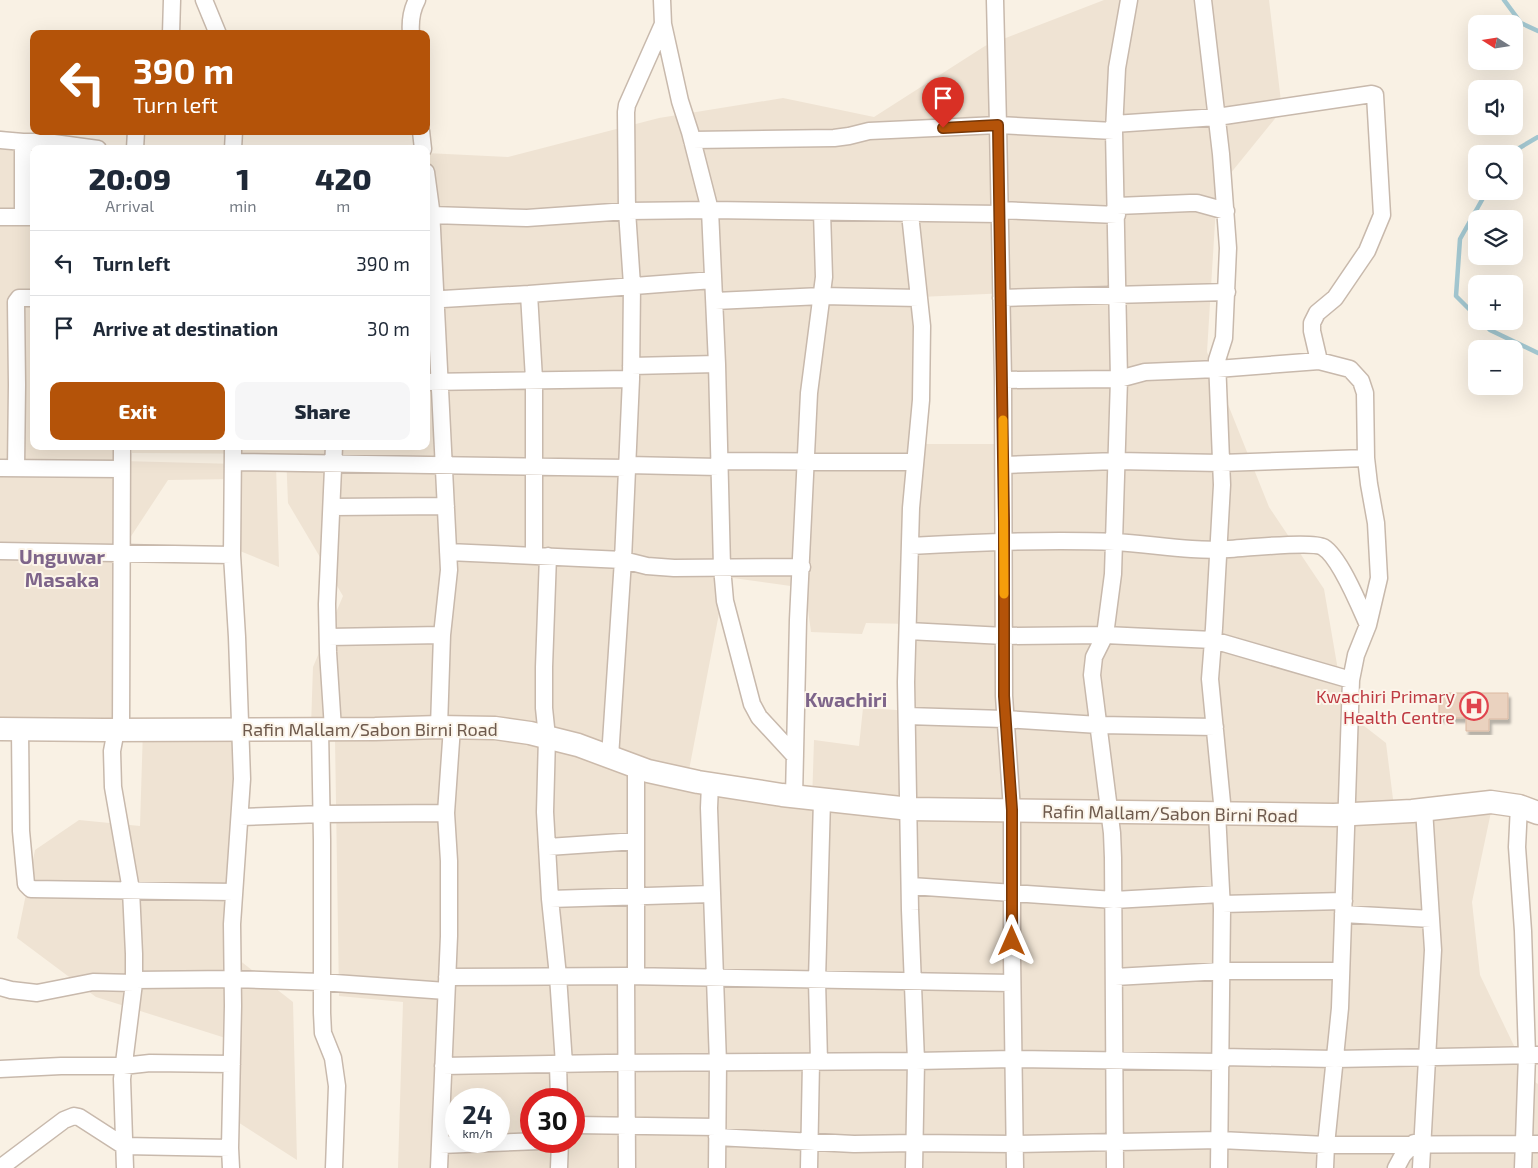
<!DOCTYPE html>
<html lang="en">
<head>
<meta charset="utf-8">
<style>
  :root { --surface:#fff; --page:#f6f6f7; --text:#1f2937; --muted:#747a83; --line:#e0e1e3; --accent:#b45309 }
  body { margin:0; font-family:"Exo 2",sans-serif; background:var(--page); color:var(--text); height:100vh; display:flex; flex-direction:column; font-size:19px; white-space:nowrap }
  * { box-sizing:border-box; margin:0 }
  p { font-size:16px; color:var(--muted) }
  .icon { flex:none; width:28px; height:28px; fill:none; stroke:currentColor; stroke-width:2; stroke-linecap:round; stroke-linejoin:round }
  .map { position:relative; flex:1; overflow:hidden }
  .drawer { position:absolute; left:30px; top:145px; width:400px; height:305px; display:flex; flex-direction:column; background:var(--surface); border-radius:10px; box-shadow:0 5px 20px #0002 }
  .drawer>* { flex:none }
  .guide { position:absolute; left:30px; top:30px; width:400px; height:105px; border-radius:10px; box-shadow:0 5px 20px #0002; background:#b45309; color:#fff; overflow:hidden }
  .needle { width:32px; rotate:282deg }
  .tools { position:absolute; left:1468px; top:15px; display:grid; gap:10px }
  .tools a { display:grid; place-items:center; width:55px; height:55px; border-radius:10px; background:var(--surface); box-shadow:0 5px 20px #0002; font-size:25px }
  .speed { position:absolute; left:445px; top:1088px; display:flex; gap:10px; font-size:25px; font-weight:700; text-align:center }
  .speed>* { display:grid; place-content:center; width:65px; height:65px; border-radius:50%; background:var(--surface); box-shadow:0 5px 20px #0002; line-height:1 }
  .speed small { font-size:12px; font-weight:400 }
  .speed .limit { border:8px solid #d22; background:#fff; color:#111 }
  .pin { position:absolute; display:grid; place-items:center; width:42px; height:42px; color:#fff; margin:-51px -21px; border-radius:50% 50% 50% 0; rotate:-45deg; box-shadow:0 0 5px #0007 }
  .pin .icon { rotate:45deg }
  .me { position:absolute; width:55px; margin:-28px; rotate:0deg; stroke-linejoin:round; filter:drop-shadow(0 0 4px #0008) }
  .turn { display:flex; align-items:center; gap:18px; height:105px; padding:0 20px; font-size:22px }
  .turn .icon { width:65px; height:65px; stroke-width:2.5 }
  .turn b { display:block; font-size:35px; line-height:42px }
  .eta { display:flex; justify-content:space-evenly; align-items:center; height:85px; text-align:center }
  .eta b { font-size:30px; font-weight:800; line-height:35px }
  .cta { display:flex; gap:10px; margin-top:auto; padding:10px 20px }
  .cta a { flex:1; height:58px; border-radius:10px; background:var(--accent); color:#fff; font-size:20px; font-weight:800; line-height:58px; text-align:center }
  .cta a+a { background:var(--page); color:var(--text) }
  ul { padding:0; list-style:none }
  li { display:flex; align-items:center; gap:15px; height:65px; padding:0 20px; border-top:1px solid var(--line) }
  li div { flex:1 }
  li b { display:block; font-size:19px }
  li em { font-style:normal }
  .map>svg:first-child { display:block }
</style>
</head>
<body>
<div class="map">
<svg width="1538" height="1168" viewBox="0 0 1538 1168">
  <defs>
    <filter id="shadow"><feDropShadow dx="2.5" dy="4.5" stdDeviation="1" flood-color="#0004"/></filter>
  </defs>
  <rect width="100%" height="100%" fill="#f9f1e4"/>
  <path fill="#efe3d3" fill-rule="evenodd" d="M1104 0H1269L1282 110 1217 190 1207 352 1269 507 1324 589 1345 711 1386 743 1395 815 1491 812 1472 902 1480 975 1530 1079 1538 1084V1168H398L403 1002 339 996 335 738 311 726 313 667 343 596 288 503 286 454 132 453V446H426V153L508 157 659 118 783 98 874 117 985 46ZM1008 293V444H916L920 297ZM726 577 805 588 811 632 862 634 866 623 909 624 897 710 863 708 859 746 814 740 812 803 685 791ZM456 1099H499V1141H456ZM531 1099H574V1141H531Z
    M0 130 104 149H34V446H122V461L276 465 279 567 240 551 235 479 168 480 122 550V723L0 722Z
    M143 729 239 731 234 956 293 1002 297 1160 230 1117 235 1041 96 997 17 938 35 850 79 820 140 826Z"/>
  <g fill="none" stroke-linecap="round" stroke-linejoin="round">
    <path stroke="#a3c7d0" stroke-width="4.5" d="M1504 0 1521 23 1538 31
      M1509 154 1538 137
      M1476 316 1456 296 1460 239 1487 191
      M1482 321 1490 330 1538 353"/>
  </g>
  <path fill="#ead2bf" stroke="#dbb9a2" filter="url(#shadow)" d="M1439 693H1508V719H1489V731H1466V718H1439Z"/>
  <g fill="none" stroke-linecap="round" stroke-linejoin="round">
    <defs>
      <path id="street" d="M204 0 218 34
        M662 0 663 24 680 101 690 132 710 210 717 364 722 567 725 601 752 704 759 717 795 756
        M995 0 998 125 1003 380 1004 696 1012 810V957L1015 1168
        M1203 0 1221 154 1228 248 1224 338 1217 360 1222 485 1214 628 1210 679 1223 813
        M171 34 172 0
        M411 34C410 22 411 11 417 0
        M1114 124 1217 117 1372 94 1375 95 1382 215 1367 251 1335 298 1317 313 1312 323V331L1319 361
        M421 131 423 149
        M0 140 23 142H46L98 149
        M692 140 834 138 849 136 869 131 998 125 1114 131
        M135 149 136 131
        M233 149 234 131
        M426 172 431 209 449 570 442 635 439 727
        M1117 206 1190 203H1197L1226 211
        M1000 210 1117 215
        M910 214 922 326 921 400 911 508 906 682 910 910 916 1061 914 1168
        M432 215 527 218 627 211 710 210 1000 214
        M0 217H33
        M23 217V142
        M529 294 534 379V556
        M1001 298 1227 292
        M426 300 529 294 713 280
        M715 301 822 296 919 298
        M631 366 717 364
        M1003 380 1119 379 1145 372 1217 369 1319 361 1350 369 1361 381 1365 393 1366 458 1369 484 1376 523 1379 578 1368 625 1356 655 1351 680 1340 1008 1326 1145 1325 1168
        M426 382 631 379
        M719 461 915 462
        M234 462 627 468
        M627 465 719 467
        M1004 465 1117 461 1221 463 1366 458
        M0 468 121 469
        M16 468 17 385 16 302 19 298H34
        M332 507 446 506
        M910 546C978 542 1047 539 1115 542 1152 544 1191 552 1229 549 1245 548 1312 541 1323 547 1340 557 1360 607 1368 625
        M0 551 232 555
        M448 552 623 560 647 566 674 568 802 567
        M548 556 544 667V708L547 737 545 812 550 899 558 976 564 1064
        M908 631 1004 636 1105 635 1213 640 1351 680
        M328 637 442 635
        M907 716 1004 719 1099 725 1215 727
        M20 729 21 831 26 884 31 889 234 892
        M320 729 322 840V1013L323 1033 333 1058 337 1086 334 1168
        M333 729 328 652 327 604 334 446
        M116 730 112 751 113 787 131 890 134 954V983L122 1079 125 1168
        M121 730 122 446
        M610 757 623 560 631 379 632 285 627 211 626 112 627 105 663 24
        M636 766V976
        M710 784 709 808 718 1063 717 1168
        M794 797 798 620 809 393 824 277 822 212
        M1519 806 1517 847 1523 931 1527 1055 1523 1168
        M1217 813 1222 909 1219 1168
        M240 817 322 814 446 813
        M548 847 636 841
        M911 886 1114 900 1221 894
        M550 899 711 894
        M1222 904 1344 901
        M1343 914 1431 919
        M626 976 627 1168
        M447 977 626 976 1012 983
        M1115 977 1222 971H1341
        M134 980 232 979 321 982 446 991
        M0 987 11 990 37 993 93 982 134 983
        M1221 1057 1335 1059 1537 1055
        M819 1062 817 980 822 800
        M558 1064 559 1099
        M443 1066 607 1063 916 1061 1013 1059 1222 1062
        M0 1069 61 1066H123L150 1063 232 1064
        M574 1125 717 1127
        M717 1137 854 1144 915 1143 1014 1144 1220 1140 1326 1145 1538 1144
        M440 1145 540 1141
        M0 1168 64 1120 74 1116 79 1117 124 1146 230 1148
        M231 1168 230 1148 233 1006 232 924 242 779 237 637 232 555 233 446
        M439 1168 449 936V861L446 813 452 727
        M559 1168 560 1141
        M809 1168 811 1062
        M1115 1168 1113 858 1112 833 1092 675 1094 657 1105 635 1113 574 1119 379 1114 131 1117 68 1129 0
        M1396 1168 1403 1155 1414 1143
        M1421 1168 1433 950 1424 809"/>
      <path id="secondary" d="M0 729 104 730 375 729 439 727 495 728 530 733 578 745 648 771 698 782 782 795 910 809 1334 815 1412 811 1491 802 1519 806 1538 813"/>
    </defs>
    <use href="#street" stroke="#c8b9ac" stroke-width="19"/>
    <use href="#secondary" stroke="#cbbaab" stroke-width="25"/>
    <use href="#street" stroke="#fff" stroke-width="16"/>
    <use href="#secondary" stroke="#fff" stroke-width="22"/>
  </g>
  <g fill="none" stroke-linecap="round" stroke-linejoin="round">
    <defs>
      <path id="route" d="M943 128 998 125 1004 522V696L1012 810V941"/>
    </defs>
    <use href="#route" stroke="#753606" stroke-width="12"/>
    <use href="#route" stroke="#b45309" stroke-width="9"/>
    <path stroke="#f59e0b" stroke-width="9" d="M1003 420 1004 594"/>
  </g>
  <defs>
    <symbol id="hospital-ring" viewBox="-11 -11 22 22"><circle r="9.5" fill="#fcf5ea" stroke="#e0444e" stroke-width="1.5"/><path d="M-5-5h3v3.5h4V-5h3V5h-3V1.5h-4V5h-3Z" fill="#e0444e"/></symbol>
  </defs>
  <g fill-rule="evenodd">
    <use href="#hospital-ring" x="1458" y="690" width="32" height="32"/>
  </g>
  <g text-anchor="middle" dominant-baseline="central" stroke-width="4" stroke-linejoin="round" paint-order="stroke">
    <g font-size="18" fill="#be3a42" stroke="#fcf5ea" text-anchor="end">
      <text x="1455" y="696">Kwachiri Primary<tspan x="1455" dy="21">Health Centre</tspan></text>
    </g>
    <g font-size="18" fill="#6e5a4d" stroke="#fcf5ea">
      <text x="370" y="729">Rafin Mallam/Sabon Birni Road</text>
      <text transform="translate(1170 813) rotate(1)">Rafin Mallam/Sabon Birni Road</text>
    </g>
    <g font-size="20" font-weight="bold" fill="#7e658a" stroke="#fcf5ea">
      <text x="62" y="556">Unguwar<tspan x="62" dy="23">Masaka</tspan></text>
      <text x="846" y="699">Kwachiri</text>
    </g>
  </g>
</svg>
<div class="tools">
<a><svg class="needle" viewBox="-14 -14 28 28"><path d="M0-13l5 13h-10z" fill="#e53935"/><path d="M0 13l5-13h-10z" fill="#747a83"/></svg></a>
<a><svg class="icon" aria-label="sound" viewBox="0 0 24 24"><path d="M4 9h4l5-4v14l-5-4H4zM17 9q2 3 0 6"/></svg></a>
<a><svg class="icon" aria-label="search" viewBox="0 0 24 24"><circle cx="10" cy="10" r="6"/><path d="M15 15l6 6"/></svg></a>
<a><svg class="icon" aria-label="layers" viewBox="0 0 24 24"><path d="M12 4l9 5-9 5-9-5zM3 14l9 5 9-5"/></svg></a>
<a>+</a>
<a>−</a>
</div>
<div class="speed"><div>24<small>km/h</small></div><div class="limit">30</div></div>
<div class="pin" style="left:943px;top:128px;background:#d93025"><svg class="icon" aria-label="arrive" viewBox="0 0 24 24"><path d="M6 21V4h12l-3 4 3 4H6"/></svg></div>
<svg class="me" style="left:1012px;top:941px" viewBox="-20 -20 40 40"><path d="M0-17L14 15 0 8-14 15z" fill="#b45309" stroke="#fff" stroke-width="4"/></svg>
<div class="guide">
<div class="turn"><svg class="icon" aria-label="left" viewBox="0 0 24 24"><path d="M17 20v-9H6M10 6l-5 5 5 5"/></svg><div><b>390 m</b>Turn left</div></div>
</div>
<section class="drawer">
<div class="eta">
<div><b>20:09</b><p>Arrival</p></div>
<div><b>1</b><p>min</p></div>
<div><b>420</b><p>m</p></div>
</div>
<ul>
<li><svg class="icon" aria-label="left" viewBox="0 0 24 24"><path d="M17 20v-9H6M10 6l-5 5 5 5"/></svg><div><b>Turn left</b></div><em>390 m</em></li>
<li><svg class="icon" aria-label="arrive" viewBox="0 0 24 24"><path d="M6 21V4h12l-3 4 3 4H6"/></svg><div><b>Arrive at destination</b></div><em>30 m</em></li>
</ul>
<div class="cta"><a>Exit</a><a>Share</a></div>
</section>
</div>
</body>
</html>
